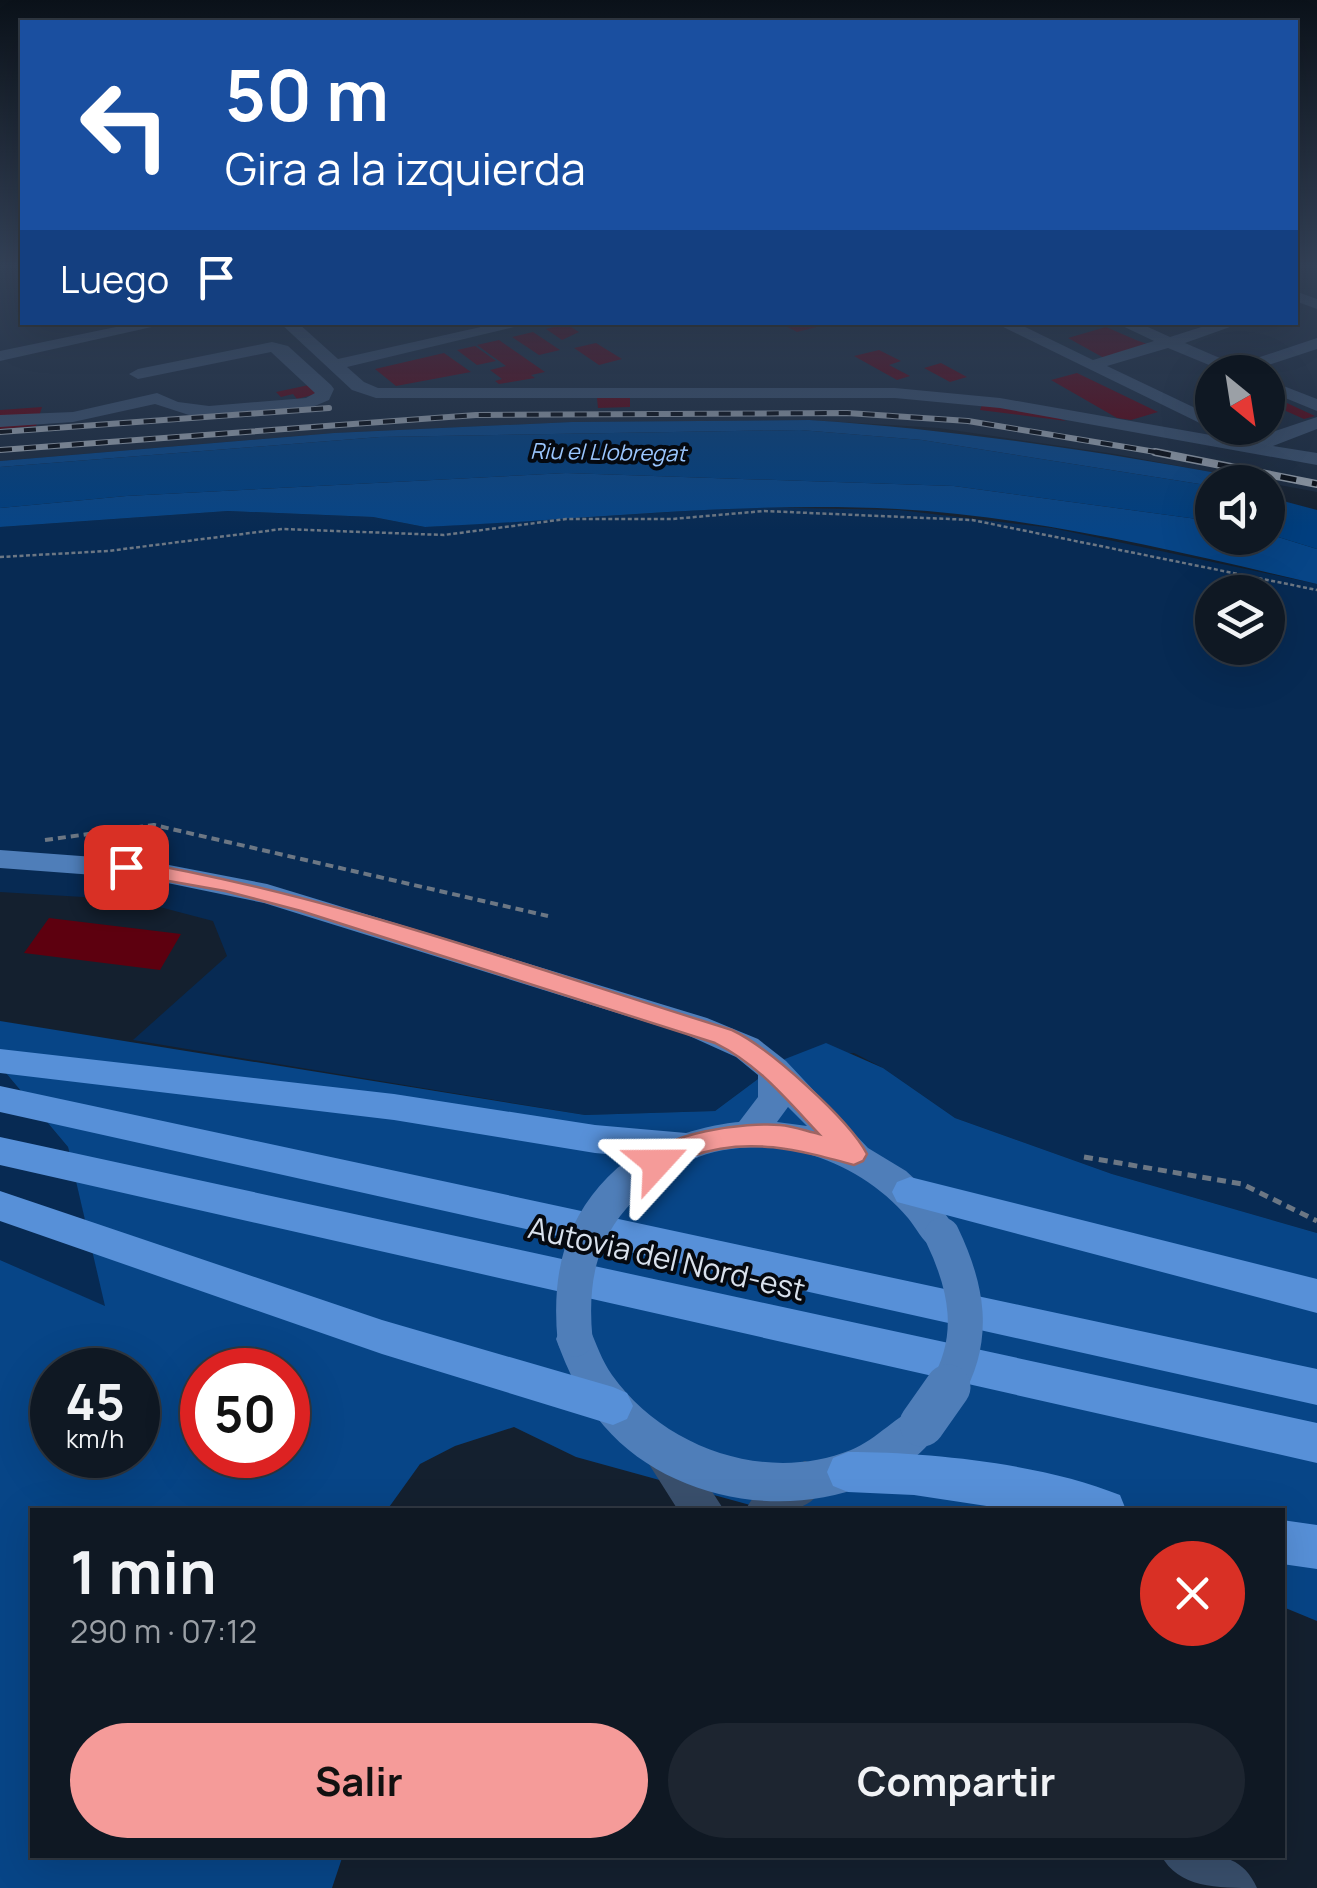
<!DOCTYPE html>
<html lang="es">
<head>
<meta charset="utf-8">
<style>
  :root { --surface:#0f1823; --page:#1d2530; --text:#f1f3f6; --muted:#9ba0a6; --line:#2f3741; --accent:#f59b99 }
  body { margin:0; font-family:Manrope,sans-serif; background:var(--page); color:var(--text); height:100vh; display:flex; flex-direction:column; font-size:38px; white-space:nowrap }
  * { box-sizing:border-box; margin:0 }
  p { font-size:32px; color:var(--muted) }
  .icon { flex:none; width:55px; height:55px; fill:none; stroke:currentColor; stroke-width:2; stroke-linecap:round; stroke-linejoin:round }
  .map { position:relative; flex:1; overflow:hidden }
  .sheet { position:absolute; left:30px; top:1508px; width:1255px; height:350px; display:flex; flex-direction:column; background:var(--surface); border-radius:0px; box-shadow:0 10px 40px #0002,0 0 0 2px var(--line) }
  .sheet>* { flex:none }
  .top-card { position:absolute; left:20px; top:20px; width:1278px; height:305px; border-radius:0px; box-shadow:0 10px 40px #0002,0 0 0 2px var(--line); background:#1a4fa0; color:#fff; overflow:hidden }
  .needle { width:65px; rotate:150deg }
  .controls { position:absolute; left:1195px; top:355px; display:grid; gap:20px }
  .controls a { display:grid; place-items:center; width:90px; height:90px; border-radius:50%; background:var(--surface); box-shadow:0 10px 40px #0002,0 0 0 2px var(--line); font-size:50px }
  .speed { position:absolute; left:30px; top:1348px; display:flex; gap:20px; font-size:50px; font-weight:700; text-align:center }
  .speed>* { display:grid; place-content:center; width:130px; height:130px; border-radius:50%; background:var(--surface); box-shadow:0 10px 40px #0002,0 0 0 2px var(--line); line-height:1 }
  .speed small { font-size:25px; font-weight:400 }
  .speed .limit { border:15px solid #d22; background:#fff; color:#111 }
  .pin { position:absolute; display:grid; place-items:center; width:85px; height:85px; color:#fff; margin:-42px; border-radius:20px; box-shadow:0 5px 15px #0006 }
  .me { position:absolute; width:110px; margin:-55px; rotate:66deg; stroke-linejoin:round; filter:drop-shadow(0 0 8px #0008) }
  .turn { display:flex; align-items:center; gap:35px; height:210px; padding:0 40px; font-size:45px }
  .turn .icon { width:130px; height:130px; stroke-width:2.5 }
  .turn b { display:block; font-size:70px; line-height:85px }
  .then { display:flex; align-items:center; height:95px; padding:0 40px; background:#0003; gap:20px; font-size:38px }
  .round { display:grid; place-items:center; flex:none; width:105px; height:105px; border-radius:52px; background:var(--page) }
  .headline { display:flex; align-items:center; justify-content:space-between; height:170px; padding:0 40px }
  h1 { font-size:60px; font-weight:700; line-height:75px }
  .primary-button { display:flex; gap:20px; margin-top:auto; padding:20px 40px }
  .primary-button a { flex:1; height:115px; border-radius:60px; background:var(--accent); color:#111; font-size:40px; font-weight:700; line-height:115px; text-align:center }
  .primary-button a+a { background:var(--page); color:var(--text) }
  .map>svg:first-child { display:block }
</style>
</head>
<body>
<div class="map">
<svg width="1317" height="1888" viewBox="0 0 1317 1888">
  <rect width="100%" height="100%" fill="#14202f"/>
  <path fill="#19293e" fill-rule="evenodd" d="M0 266H22V322H1295V266H1317V492L1115 454 939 428 809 420 572 422 334 433 0 461ZM1212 372H1268V428H1212Z"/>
  <path fill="#072a53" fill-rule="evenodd" d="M750 507 899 510 1052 528 1317 584V1233L1112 1174 955 1118 883 1068 854 1053 785 1059 715 1111 585 1115 133 1040 227 956 213 921 133 900 0 892V527L228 511 373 517 425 527ZM1212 592H1268V648H1212Z
    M0 1066 68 1147 106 1307 0 1260Z"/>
  <path fill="#074587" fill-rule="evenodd" d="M809 420C964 430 1115 454 1267 482H1212V486L922 440 800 430 380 437 0 467V461L334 433 572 422Z
    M566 473 954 486 1212 521V538H1268V534L1317 549V584C1180 552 1038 517 897 509 739 501 583 520 425 527L373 517 228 511 0 527V508L126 496Z
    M0 1021 585 1115 715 1111 785 1059 826 1043 883 1068 955 1118 1112 1174 1317 1233V1621L1283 1607 1282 1510 761 1508 576 1457 514 1427 455 1446 420 1464 387 1510H32V1855H343L332 1888H0V1260L105 1306 68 1147 0 1066ZM52 1370H138V1455H52ZM202 1370H288V1455H202Z"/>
  <path fill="#003f80" d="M800 430 922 440 1212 486V521L954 486 566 473 126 496 0 508V467L380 437Z
    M1268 497 1317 510V549L1268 534Z"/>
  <path fill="#5d000f" d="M778 322H829V324L797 332Z
    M566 324 579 332 562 340 546 329Z
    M1106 327 1136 340 1150 345 1104 358 1068 338Z
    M533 332 560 350 539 355 512 337Z
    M499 340 545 372 531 375 535 378 499 384 495 381 502 379 490 370 506 366 477 345Z
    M596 343 622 359 599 365 574 348Z
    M475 346 496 361 477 365 457 350Z
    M879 350 901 361 889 365 910 376 897 380 854 356Z
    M444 353 471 372 396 386 375 369Z
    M941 363 967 377 950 382 924 368Z
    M1077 373 1158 412 1131 420 1117 418 1051 380Z
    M309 385 316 394 297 399 293 394 281 397 276 392Z
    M1274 397 1315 416 1304 419 1268 403Z
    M597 398H630V407L598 408Z
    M982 405 1051 415 1066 421 980 410Z
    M42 407 36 426 0 429V410Z
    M49 918 181 934 160 970 24 953Z"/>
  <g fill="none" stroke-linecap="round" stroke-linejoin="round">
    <path stroke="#6c7784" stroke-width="2.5" stroke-dasharray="4 2.5" stroke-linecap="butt" d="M0 557 108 551 282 529 444 535 566 519H672L764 511 972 520 1317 590"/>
    <path stroke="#6c7784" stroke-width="4" stroke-dasharray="8 5" stroke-linecap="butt" d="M45 840 154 825 548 916"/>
    <path stroke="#6c7784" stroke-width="5" stroke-dasharray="9 6" stroke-linecap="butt" d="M1084 1157 1242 1184 1317 1221"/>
    <path fill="#394f6c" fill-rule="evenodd" d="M1295 291 1317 299V309L1295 301Z
      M140 322H174L0 361V351Z
      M279 322H297L338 359 503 322H535L347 367 364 382 378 388H895L1000 398 1256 443 1260 436 1317 417V429L1273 446 1317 453V465L1000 408 895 398H376L352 390Z
      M993 322H1015L1093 360 1154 341 1114 322H1137L1170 337 1217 322H1244L1185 343 1236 365 1317 338V349L1247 372H1226L1168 348 1107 366 1212 416V428H1216L1212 429Z
      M272 342 288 346 331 385 334 389 329 400 310 408 231 416 189 415 155 404 73 422 0 427V415L73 412 157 393 178 402 209 406 306 398 315 393 271 352 138 379 129 374 138 369Z
      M1268 380 1317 399V411L1268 391Z
      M661 1430 676 1436 724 1510H678L640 1450 646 1436Z
      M805 1461 820 1467 826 1481C811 1517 779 1510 746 1510 756 1487 782 1470 805 1461Z
      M1161 1855C1200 1855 1239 1846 1257 1888 1217 1888 1178 1888 1161 1855Z"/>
    <path fill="#4f7eb9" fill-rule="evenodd" d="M0 850 148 861 267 884 707 1018 758 1039 786 1061 868 1148 906 1171 932 1195 960 1235 955 1246C947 1249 941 1252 933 1247 922 1242 916 1227 908 1218 882 1187 845 1164 805 1153 770 1144 724 1145 691 1160 666 1171 645 1201 617 1191L611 1181C629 1146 702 1125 739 1122L758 1097V1075L736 1057 685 1034 264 903 148 879 0 868ZM788 1107 807 1126 777 1122Z
      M575 1322 589 1327C596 1343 602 1361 612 1375 664 1448 766 1484 851 1450 878 1439 896 1415 922 1405L936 1410 942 1424C929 1453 895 1473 866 1485 780 1520 666 1498 604 1426 581 1400 568 1371 556 1339L561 1327Z"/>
    <path fill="#5790d8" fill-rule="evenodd" d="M0 1049 394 1094 595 1125 686 1133 698 1137 703 1147 698 1157 686 1161 595 1153 394 1120 0 1073Z
      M0 1086 1317 1369V1405L0 1112Z
      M0 1137 1317 1423V1463L0 1165Z
      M910 1177 1317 1279V1313L897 1202 892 1192 897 1182Z
      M0 1191 382 1320 613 1387 627 1393 633 1406 627 1419 613 1425 382 1354 0 1221Z
      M848 1452C930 1452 1044 1464 1120 1495L1126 1510H1013L914 1495 848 1492 833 1486 827 1472 833 1458Z
      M1282 1520 1317 1525V1569L1282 1564Z"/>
    <defs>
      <path id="rail-far1" d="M0 432 329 408
        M0 450 476 415 847 413 968 421 1168 454"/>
      <path id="rail" d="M1155 452 1317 484"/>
    </defs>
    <use href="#rail-far1" stroke="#959fab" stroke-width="6"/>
    <use href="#rail" stroke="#959fab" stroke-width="8"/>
    <use href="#rail-far1" stroke="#050910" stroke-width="4" stroke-dasharray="12" stroke-linecap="butt"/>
    <use href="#rail" stroke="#050910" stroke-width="5" stroke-dasharray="16" stroke-linecap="butt"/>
    <path stroke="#4f7eb9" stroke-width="35" d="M942 1235C967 1287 977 1338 946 1390
      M575 1339C569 1276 581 1224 629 1181"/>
    <path stroke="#4f7eb9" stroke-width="45" d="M922 1424 948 1387"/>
  </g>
  <linearGradient id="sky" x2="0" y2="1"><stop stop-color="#0b121a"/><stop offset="0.5" stop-color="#344258"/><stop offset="1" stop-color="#344258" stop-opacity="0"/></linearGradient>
  <rect width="1317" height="531" fill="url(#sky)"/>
  <path fill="#f59b99" stroke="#9f6563" stroke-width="2.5" d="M126 860C333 895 532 968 732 1030 768 1047 849 1119 867 1154L863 1161 854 1165C799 1150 748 1136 692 1156 680 1161 669 1169 657 1173L647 1170 644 1163C659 1132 748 1122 780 1125 793 1126 806 1131 819 1134 787 1100 758 1064 715 1043L301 911 225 891 118 872 115 867Z"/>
  <g text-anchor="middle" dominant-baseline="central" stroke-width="8" stroke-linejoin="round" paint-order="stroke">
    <g font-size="22" font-style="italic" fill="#9bc7ff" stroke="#050910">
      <text transform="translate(608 452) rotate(1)">Riu el Llobregat</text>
    </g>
    <g font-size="30" fill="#d9e1ec" stroke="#050910">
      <text transform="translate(667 1258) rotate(13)">Autovia del Nord-est</text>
    </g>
  </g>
</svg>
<div class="controls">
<a><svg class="needle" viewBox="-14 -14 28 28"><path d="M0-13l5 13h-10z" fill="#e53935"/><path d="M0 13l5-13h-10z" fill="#9ba0a6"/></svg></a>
<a><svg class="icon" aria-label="sound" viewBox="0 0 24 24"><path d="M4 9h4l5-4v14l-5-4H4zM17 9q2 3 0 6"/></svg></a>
<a><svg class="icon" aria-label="layers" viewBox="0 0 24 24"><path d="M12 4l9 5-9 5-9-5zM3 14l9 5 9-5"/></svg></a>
</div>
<div class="speed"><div>45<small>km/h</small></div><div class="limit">50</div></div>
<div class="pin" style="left:126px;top:867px;background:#d93025"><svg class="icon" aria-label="arrive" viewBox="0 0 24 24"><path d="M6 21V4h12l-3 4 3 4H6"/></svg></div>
<svg class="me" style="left:657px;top:1163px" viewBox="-20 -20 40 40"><path d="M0-17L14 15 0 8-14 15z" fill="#f59b99" stroke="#fff" stroke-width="4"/></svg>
<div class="top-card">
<div class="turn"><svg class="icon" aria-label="left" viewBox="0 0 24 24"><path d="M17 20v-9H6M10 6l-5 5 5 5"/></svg><div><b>50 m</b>Gira a la izquierda</div></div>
<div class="then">Luego<svg class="icon" aria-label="arrive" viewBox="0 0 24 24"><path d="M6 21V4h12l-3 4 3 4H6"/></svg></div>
</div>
<section class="sheet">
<div class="headline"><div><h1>1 min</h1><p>290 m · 07:12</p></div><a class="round" style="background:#d93025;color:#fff"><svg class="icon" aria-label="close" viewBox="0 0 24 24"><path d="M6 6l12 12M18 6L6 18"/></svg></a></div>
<div class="primary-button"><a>Salir</a><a>Compartir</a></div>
</section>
</div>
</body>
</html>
